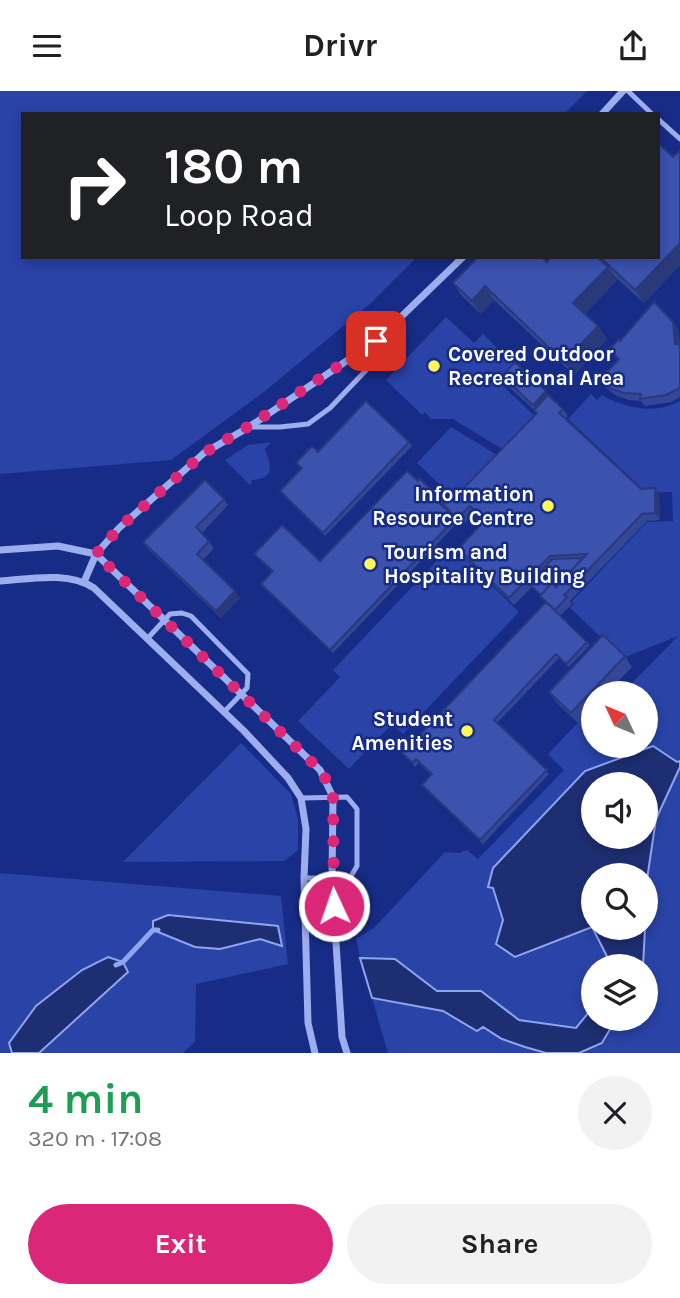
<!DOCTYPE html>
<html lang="en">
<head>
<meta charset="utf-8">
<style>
  :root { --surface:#fff; --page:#f2f2f2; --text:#202124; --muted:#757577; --accent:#db2777 }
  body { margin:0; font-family:Karla,sans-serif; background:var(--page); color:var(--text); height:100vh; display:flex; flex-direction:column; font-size:26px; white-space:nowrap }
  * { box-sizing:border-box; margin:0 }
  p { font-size:23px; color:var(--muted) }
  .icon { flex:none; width:38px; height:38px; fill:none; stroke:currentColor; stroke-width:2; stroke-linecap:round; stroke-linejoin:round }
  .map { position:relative; height:962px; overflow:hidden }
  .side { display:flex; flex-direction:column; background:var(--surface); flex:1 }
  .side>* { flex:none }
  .guide { position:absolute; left:21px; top:21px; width:639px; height:147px; border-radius:0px; box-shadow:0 4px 10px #0003; background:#202124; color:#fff; overflow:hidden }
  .needle { width:46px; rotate:314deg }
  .controls { position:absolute; left:581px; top:590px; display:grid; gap:14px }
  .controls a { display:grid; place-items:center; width:77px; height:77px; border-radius:50%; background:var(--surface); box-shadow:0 4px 10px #0003; font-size:35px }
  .pin { position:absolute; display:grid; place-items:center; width:60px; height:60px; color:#fff; margin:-30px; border-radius:14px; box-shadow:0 4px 10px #0006 }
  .me { position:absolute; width:77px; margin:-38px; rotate:357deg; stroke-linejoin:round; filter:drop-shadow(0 0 5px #0008) }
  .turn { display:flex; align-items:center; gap:24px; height:147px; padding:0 28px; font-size:32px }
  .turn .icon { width:91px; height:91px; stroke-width:2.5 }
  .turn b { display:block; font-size:49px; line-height:60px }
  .round { display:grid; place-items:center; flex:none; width:74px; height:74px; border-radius:37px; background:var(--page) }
  .summary { display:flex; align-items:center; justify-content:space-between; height:119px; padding:0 28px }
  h1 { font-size:42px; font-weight:700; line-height:52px; color:#1e9e55 }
  .action { display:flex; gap:14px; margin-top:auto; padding:14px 28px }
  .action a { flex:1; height:80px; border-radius:42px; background:var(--accent); color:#fff; font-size:28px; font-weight:700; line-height:80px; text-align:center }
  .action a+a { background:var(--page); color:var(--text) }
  header { display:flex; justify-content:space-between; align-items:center; height:91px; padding:0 28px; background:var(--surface); font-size:32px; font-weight:700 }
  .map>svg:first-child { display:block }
</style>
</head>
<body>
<header><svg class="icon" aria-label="menu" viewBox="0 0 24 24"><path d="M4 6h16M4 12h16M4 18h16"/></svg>Drivr<svg class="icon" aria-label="share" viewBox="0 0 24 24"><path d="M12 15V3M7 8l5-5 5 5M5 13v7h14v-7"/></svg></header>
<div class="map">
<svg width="680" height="962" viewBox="0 0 680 962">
  <rect width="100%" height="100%" fill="#172c87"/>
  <path fill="#2943a6" d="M0 0H587L564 23H23V166H417L371 212 264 301 171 369 0 383Z
    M446 226 474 252 483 243 517 277 502 294 539 329 507 361 453 328H431L425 321 422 324 386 289Z
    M591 303 597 309 602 304C625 317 656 324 680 310V673H603L538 729 493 777 488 795 493 797 503 829 496 853 558 848 592 836 613 874 593 875V916L576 937 519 929 481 900H437L395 868 360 867 356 848 374 837 445 761 459 762 467 759 478 768 564 679 548 663 593 616V654H646V602H628L633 591 678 545 623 567 570 517 574 513 572 510 647 431 673 430 672 401 647 402 568 328Z
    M451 336 502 367 456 409 417 372Z
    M271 351 265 358C271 375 276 387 252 389L250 394 225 369 248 354Z
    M451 455 519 521 403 643 392 633 349 678 298 630 340 586 333 579Z
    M241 652 291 703 298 728V759L284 770 123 771Z
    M680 676V962H580L604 952 617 928H646V875H643L646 785 656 728Z
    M0 782 281 805 288 873 196 893 195 951 183 962H0Z
    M372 907 443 920 476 939 483 936 502 948 546 962H388Z"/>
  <path fill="#1d2e72" stroke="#8fa5f0" stroke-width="2" fill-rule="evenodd" d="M653 655 677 671 680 670V676L656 728 646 795V784H593V836L645 837 643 875H612L592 836 515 866 496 853 503 829 493 797 488 796 493 777 585 680ZM646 693V746H593V693Z
    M168 824 278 835 282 855 260 848 220 858 195 856 153 839V830Z
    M108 866 123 871 128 881 39 962H12L9 952 36 915 82 879Z
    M360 867 395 868 437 900H481L519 929 576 937 593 916V928H616L602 952 579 962H546L525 956 502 948 483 936 477 940 443 920 372 907Z"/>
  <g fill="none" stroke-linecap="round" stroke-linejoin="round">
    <path stroke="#8fa5f0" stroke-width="5" d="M116 874 123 871 153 839H158"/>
    <path stroke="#9daeee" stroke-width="5" d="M628 0 652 23
      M658 28 680 48
      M251 336H280L308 333 330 317 371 274 376 250
      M147 548 170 523 182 522 191 525 248 583 247 597 224 621
      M301 707 347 706 357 718V775L350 787H304"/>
    <path stroke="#9daeee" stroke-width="7" d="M602 23 623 0
      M0 459 58 455 96 463 320 679 333 706 332 789 342 946 347 962
      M0 490C30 488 68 480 94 497L244 640 288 687 301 707 306 738 304 787 308 932 315 962
      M84 491 96 463 119 437 204 362 249 336 376 250 463 166"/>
  </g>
  <path fill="#334796" d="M658 52 673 66 680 59V174L644 212 612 183 617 189 585 223 598 235 607 248 574 284 494 209 481 223 462 205 453 192 478 166H541L547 171 551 166H658Z
    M673 231 678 238 680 254V306L671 311 645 315 641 310 629 309 617 305 605 296 600 289 618 269 609 258 620 250Z
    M502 285 548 304 563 318 568 325 565 328 641 398 655 397 659 404 660 429 647 430 570 510 572 513 560 525 590 554 569 576 559 567 497 632 549 683 483 753 424 697 422 694 431 684 419 672 415 676 398 658 416 648 545 512 540 505 541 504 532 496 514 514 462 465 458 458 483 430 474 422 462 435 457 430 458 431 333 562 263 496 261 493 272 481 254 463 320 470 441 408 443 412 441 414 448 420 443 413 459 402 536 323 534 319 509 296Z
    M409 351 412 355 325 445 280 400 301 378 296 372 318 361Z
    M224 408 228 414 202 442 214 457 203 469 235 500 240 507 221 527 148 458 143 451Z
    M625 565 632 576 607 602H593V616L578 632 556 611 549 601Z"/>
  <path fill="#29397a" d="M680 152V174L644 212 635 199Z
    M608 176 617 189 583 225 573 212Z
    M485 195 494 209 481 223 472 210Z
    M673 231 678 238 680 260 675 253Z
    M598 235 607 248 574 284 564 271Z
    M546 300 553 310 540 324 533 314Z
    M655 397 659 404 660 429 655 422Z
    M235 500 240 507 221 527 216 520Z"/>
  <path fill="#3b52af" stroke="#29397a" stroke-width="2" d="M658 52 673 66 680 59V152L635 199 600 166H658Z
    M478 166H541L547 171 551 166H597L608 176 573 212 598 235 564 271 485 195 472 210 453 192Z
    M654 211 673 231 675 253 680 254V297L666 304 640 308 641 303 624 302 612 298 600 289 619 268 609 258 619 248 620 250Z
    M515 271 546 300 533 314 502 285Z
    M548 304 563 318 559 322 641 398 655 397V422L642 423 564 504 567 506 555 519 540 505 552 492 556 496 587 463 550 465 509 507 458 458 485 429 470 415 457 428 443 413 456 399 459 402 537 322 534 319Z
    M366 310 409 351 323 442 280 400 302 377 296 372 312 355 318 361Z
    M407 380 418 390 420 388 441 408 438 411 456 427 330 559 261 493 273 480 254 463 282 434 320 470Z
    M205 389 224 408 196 436 209 450 197 463 235 500 216 520 143 451Z
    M583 467 556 496 552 492 541 504 529 493 552 468Z
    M546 511 587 551 566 573 556 563 494 629 547 679 480 749 422 694 432 683 416 668 413 672 398 658 411 644 416 648Z
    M603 544 625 565 571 622 549 601Z"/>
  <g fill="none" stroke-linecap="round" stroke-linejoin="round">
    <path stroke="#db2777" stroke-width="12" stroke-dasharray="0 21.6" d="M334 815 333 706 330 695 320 679 96 463 119 437 204 362 249 335 376 250"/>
  </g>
  <g fill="#fff75a" stroke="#172c87" stroke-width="2.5">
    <circle cx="434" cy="275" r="7"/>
    <circle cx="548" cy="415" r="7"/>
    <circle cx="370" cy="473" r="7"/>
    <circle cx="467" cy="640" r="7"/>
  </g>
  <g text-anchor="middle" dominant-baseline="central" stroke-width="5" stroke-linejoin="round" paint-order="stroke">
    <g font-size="21" font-weight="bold" fill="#fff" stroke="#172c87" text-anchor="start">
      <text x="448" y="263">Covered Outdoor<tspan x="448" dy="24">Recreational Area</tspan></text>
      <text x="534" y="403" text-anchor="end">Information<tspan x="534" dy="24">Resource Centre</tspan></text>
      <text x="384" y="461">Tourism and<tspan x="384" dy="24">Hospitality Building</tspan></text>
      <text x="453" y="628" text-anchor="end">Student<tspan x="453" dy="24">Amenities</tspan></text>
    </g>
  </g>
</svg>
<div class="controls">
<a><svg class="needle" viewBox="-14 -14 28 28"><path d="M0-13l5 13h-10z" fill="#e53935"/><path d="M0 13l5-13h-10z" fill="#757577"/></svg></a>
<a><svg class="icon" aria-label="sound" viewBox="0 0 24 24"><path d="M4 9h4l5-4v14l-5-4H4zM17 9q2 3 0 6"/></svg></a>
<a><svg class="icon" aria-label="search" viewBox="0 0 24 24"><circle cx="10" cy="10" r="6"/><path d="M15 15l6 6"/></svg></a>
<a><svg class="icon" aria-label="layers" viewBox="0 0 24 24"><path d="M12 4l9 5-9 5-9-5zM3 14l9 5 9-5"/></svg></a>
</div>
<div class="pin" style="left:376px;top:250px;background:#d93025"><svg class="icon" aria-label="arrive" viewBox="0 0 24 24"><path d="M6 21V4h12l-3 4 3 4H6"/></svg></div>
<svg class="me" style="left:334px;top:815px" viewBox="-20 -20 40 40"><circle r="17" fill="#db2777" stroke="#fff" stroke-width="3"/><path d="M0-11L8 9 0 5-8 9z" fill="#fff"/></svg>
<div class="guide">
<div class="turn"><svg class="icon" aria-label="right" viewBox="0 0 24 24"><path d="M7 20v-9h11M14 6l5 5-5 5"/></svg><div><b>180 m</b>Loop Road</div></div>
</div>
</div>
<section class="side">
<div class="summary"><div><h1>4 min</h1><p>320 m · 17:08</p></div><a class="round"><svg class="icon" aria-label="close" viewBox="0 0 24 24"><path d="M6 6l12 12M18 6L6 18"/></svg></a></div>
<div class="action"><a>Exit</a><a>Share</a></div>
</section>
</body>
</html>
